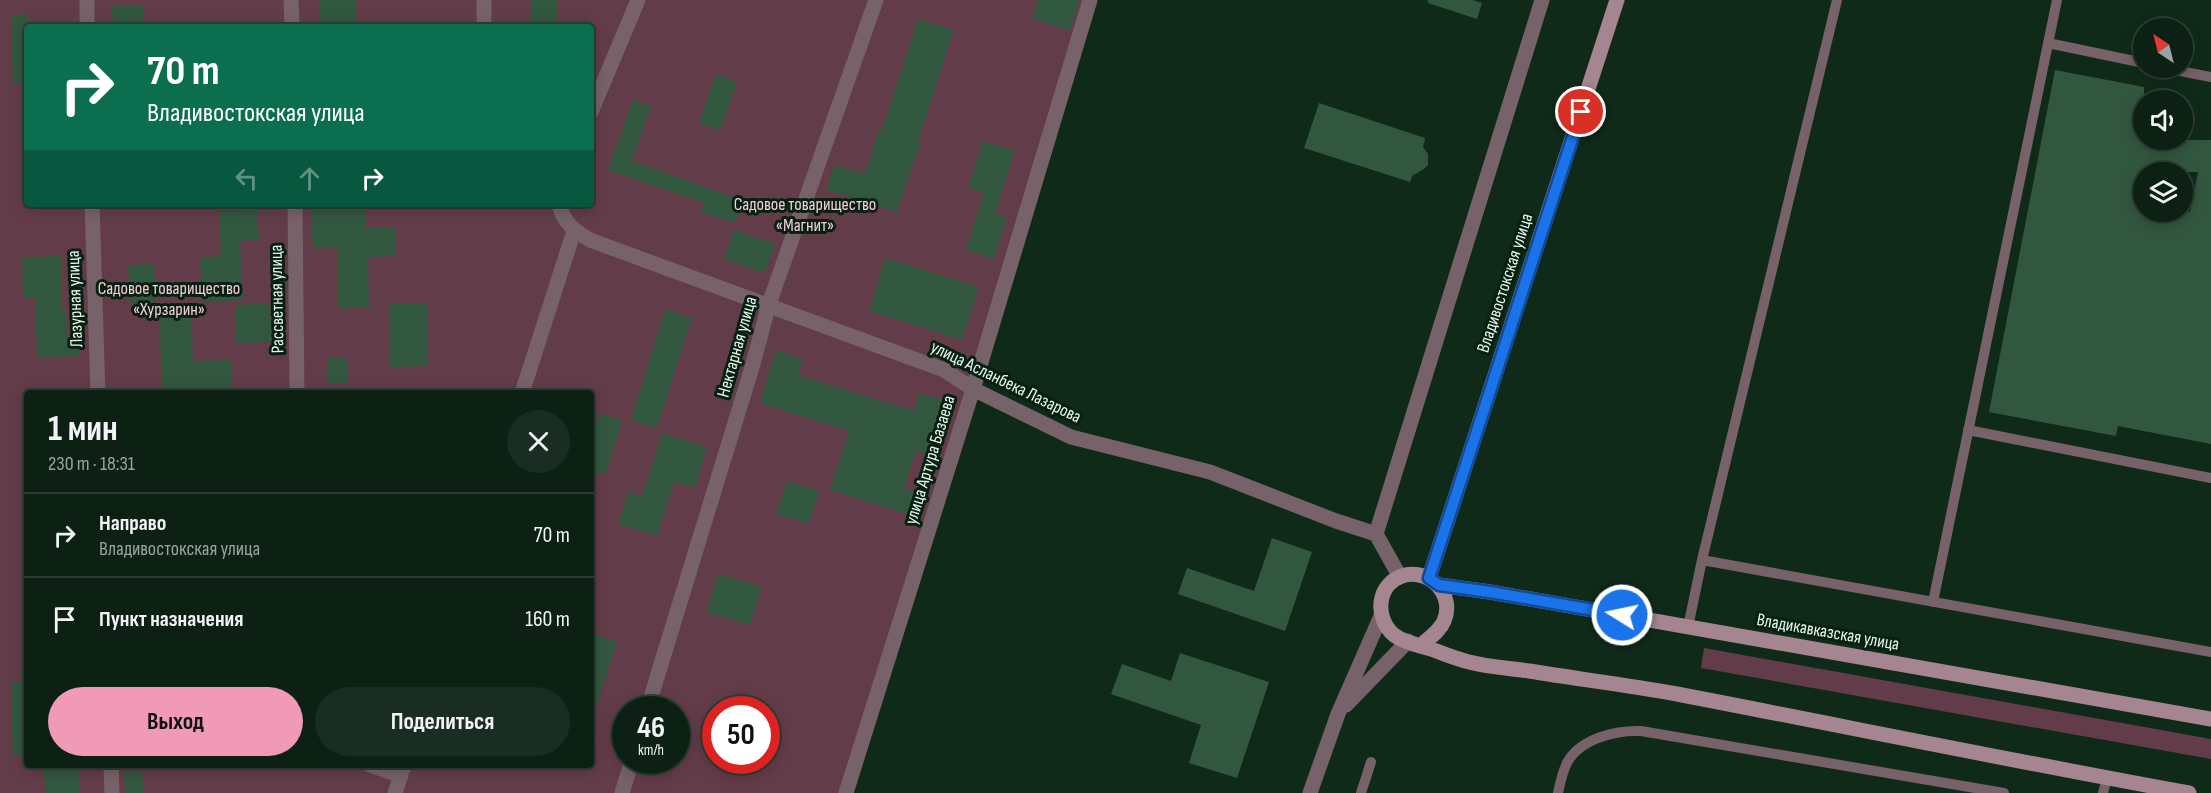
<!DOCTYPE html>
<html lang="ru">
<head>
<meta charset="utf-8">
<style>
  :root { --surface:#0c2014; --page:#1a2d22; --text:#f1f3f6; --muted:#9aa3a0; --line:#2c3e34; --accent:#f09ab7 }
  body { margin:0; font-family:"Sofia Sans Condensed",sans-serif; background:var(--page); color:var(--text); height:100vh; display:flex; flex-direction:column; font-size:22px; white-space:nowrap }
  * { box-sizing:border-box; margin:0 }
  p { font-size:20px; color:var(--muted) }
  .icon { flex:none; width:33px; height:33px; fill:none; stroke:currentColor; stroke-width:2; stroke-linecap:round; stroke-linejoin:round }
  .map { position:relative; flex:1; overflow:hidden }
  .drawer { position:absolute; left:24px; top:390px; width:570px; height:378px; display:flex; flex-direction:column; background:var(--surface); border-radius:6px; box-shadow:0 3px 15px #0003,0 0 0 2px var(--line) }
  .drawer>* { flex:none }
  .hud { position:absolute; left:24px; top:24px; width:570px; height:183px; border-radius:6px; box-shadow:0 3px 15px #0003,0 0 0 2px var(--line); background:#0b6e4f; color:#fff; overflow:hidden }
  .needle { width:39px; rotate:325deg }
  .tools { position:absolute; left:2133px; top:18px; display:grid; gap:12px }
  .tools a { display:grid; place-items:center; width:60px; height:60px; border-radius:50%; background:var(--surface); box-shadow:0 3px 15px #0003,0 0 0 2px var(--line); font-size:30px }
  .speed { position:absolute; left:612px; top:696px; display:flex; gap:12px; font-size:30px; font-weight:700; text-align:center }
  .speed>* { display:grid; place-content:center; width:78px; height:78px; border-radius:50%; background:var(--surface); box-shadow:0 3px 15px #0003,0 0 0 2px var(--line); line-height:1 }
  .speed small { font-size:15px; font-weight:400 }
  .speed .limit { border:9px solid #d22; background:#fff; color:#111 }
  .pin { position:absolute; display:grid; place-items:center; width:51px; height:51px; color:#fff; margin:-26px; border:3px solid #fff; border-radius:50%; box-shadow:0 2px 6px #0007 }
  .me { position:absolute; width:66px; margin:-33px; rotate:280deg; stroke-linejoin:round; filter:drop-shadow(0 0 4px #0008) }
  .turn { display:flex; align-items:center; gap:21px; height:126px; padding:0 24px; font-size:27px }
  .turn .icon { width:78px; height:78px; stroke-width:2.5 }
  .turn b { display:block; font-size:42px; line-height:51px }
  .lanes { display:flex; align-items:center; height:57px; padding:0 24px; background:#0003; justify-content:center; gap:30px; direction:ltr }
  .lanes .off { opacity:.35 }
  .round { display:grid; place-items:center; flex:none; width:63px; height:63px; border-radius:32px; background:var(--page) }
  .headline { display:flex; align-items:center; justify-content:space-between; height:102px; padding:0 24px }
  h1 { font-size:36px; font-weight:700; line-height:45px }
  .button { display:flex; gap:12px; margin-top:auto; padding:12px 24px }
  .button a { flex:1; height:69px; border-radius:36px; background:var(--accent); color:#111; font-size:24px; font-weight:700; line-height:69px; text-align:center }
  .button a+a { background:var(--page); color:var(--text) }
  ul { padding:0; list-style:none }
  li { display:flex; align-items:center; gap:18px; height:84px; padding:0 24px; border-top:2px solid var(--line) }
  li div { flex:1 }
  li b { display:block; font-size:22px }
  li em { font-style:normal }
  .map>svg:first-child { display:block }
</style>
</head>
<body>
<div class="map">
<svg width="2211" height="793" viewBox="0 0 2211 793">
  <rect width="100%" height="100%" fill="#102a1a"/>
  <path fill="#633c49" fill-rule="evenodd" d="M0 0H1097L850 793H0ZM27 27H591V204H27ZM27 393H591V765H27ZM626 710H676V760H626ZM716 710H766V760H716Z
    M1704 648 2211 739V759L1701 668Z"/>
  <path fill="#32573f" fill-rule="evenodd" d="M320 0H356L357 23 320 24Z
    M531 0H558V27H530Z
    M1038 0H1079L1070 31 1032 18Z
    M1428 0H1472L1482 3 1477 19 1428 3Z
    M112 5H143L144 27H113Z
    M27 14V83H13L11 15Z
    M918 19 954 30 918 141 921 142 897 212 826 190 834 165 865 174 879 129 882 130Z
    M2055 70 2144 87V140H2211V444L2118 426 2116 436 1989 412ZM2144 172H2198L2190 212H2144Z
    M716 74 737 82 720 130 699 123Z
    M633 100 651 106 632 161 744 201 735 223 701 212 704 203 608 170Z
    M1319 103 1425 138 1423 147 1428 154V165L1424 169 1412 176 1410 182 1304 148Z
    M983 141 1015 151 995 214 1007 218 994 259 966 250 984 193 968 188Z
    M310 204H366V228H396V256L368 257 369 308H338V248H313Z
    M257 209 259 240 240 241 243 300 202 302 200 257 221 256 219 211Z
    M734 230 775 244 765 273 724 259Z
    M61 256 62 309H66L67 341H79V356L37 358 35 298H23L22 257Z
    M885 258 979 287 962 340 869 311Z
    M154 264 156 302 130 303 128 265Z
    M270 303 272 342 236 343 235 305Z
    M390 303H427L428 366 390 367Z
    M191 307 193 361 231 360 232 393H162L159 309Z
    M665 309 692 318 657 428 631 420Z
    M776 350 803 359 798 375 914 411 920 393 949 402 932 456 916 451 904 488 917 492 910 515 830 490 849 431 760 403Z
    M327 357H348V384H327Z
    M600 413 622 421 605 475 591 471V440Z
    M662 433 707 447 695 488 674 482 657 536 618 524 628 492 642 496Z
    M787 481 819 491 809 524 776 514Z
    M1272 538 1312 552 1285 631 1178 594 1187 568 1254 591Z
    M718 574 762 587 750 625 706 612Z
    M591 633 617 642 595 711 591 710Z
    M1180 653 1269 682 1237 778 1189 763 1201 725 1111 694 1122 664 1171 681Z
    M11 681H27V754L13 755Z
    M44 765H79V793H45Z
    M124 771H142L143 793H125Z"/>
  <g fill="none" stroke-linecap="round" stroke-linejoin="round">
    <path stroke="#766268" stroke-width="10" d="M2048 43 2144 63
      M2165 68 2211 77
      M1968 430 2211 478
      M1702 560 1837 0
      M1933 602 2057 0
      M1688 627 1702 560 2211 652
      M1361 793 1371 762
      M1558 793C1560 783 1563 770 1568 761 1582 738 1617 730 1641 731L2004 793
      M2103 793 2107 778"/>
    <path stroke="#766268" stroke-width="15" d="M87 0V27
      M291 0 292 27
      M484 0V27
      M591 112 638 0
      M92 204 98 393
      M295 204 297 393
      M559 204C563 222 574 231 590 240L944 370 973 389 1071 437 1210 472 1336 521 1376 534 1400 577
      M522 393 574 231
      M1376 534 1542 0
      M1346 705 1408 641
      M647 710 753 364 769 304 876 0
      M111 765 112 793
      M370 765 401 776
      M395 793 404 765
      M622 793 632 760
      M846 793 973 389 1090 0
      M1310 793 1338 714 1381 616"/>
    <path stroke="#a5858f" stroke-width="15" d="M1429 578 1617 0
      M1439 585 1490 592 2211 719
      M1420 646C1429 638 1440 631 1444 621 1455 596 1431 569 1405 575 1376 583 1374 618 1394 635 1403 642 1420 646 1431 649 1444 654 1456 659 1469 662 1488 667 1509 668 1529 671 1578 679 1628 685 1677 694 1848 727 2018 762 2189 793"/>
  </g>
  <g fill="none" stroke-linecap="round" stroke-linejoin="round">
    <defs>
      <path id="route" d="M1581 112 1429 578 1439 585 1490 592 1622 615"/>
    </defs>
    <use href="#route" stroke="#114b97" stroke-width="15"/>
    <use href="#route" stroke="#1a73e8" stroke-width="10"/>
  </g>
  <g text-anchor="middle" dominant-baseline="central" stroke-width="6" stroke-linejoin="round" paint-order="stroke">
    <g font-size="18" fill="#f7cad8" stroke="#062011">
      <text x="805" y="204">Садовое товарищество<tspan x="805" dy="21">«Магнит»</tspan></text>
      <text x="169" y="288">Садовое товарищество<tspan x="169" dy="21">«Хурзарин»</tspan></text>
    </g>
    <g font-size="18" fill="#e8f8ed" stroke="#062011">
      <text transform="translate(1505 283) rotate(-72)">Владивостокская улица</text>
      <text transform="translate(75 299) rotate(-92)">Лазурная улица</text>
      <text transform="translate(277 299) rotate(-91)">Рассветная улица</text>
      <text transform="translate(737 347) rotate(-74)">Нектарная улица</text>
      <text transform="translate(1006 382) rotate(26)">улица Асланбека Лазарова</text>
      <text transform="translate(930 460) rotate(-73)">улица Артура Базаева</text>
      <text transform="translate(1828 632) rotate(10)">Владикавказская улица</text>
    </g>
  </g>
</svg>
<div class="tools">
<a><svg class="needle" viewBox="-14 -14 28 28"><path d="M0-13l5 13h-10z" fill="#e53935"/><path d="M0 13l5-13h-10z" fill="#9aa3a0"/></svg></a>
<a><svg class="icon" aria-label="sound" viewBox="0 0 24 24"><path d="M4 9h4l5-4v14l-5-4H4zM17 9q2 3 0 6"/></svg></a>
<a><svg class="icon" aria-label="layers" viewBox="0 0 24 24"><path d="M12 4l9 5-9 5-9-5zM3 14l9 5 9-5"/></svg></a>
</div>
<div class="speed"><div>46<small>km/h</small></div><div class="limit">50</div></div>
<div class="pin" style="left:1581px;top:112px;background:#d93025"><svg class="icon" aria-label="arrive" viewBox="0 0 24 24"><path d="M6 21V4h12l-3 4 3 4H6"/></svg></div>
<svg class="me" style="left:1622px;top:615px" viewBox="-20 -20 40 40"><circle r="17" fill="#1a73e8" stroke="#fff" stroke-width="3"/><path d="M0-11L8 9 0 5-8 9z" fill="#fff"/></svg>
<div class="hud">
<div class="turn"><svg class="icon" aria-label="right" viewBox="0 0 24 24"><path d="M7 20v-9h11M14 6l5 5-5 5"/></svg><div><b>70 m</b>Владивостокская улица</div></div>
<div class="lanes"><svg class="icon off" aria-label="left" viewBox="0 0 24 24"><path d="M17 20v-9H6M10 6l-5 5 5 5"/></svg><svg class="icon off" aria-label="ahead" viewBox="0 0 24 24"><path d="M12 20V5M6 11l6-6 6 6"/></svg><svg class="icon" aria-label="right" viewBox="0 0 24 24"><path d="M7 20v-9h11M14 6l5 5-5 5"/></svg></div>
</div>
<section class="drawer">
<div class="headline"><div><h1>1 мин</h1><p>230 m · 18:31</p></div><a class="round"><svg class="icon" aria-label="close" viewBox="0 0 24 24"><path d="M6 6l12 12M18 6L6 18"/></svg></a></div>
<ul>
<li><svg class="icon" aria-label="right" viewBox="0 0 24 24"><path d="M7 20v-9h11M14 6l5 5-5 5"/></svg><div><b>Направо</b><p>Владивостокская улица</p></div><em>70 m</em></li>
<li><svg class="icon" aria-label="arrive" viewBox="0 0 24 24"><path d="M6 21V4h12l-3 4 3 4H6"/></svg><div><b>Пункт назначения</b></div><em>160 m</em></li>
</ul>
<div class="button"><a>Выход</a><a>Поделиться</a></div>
</section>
</div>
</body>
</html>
